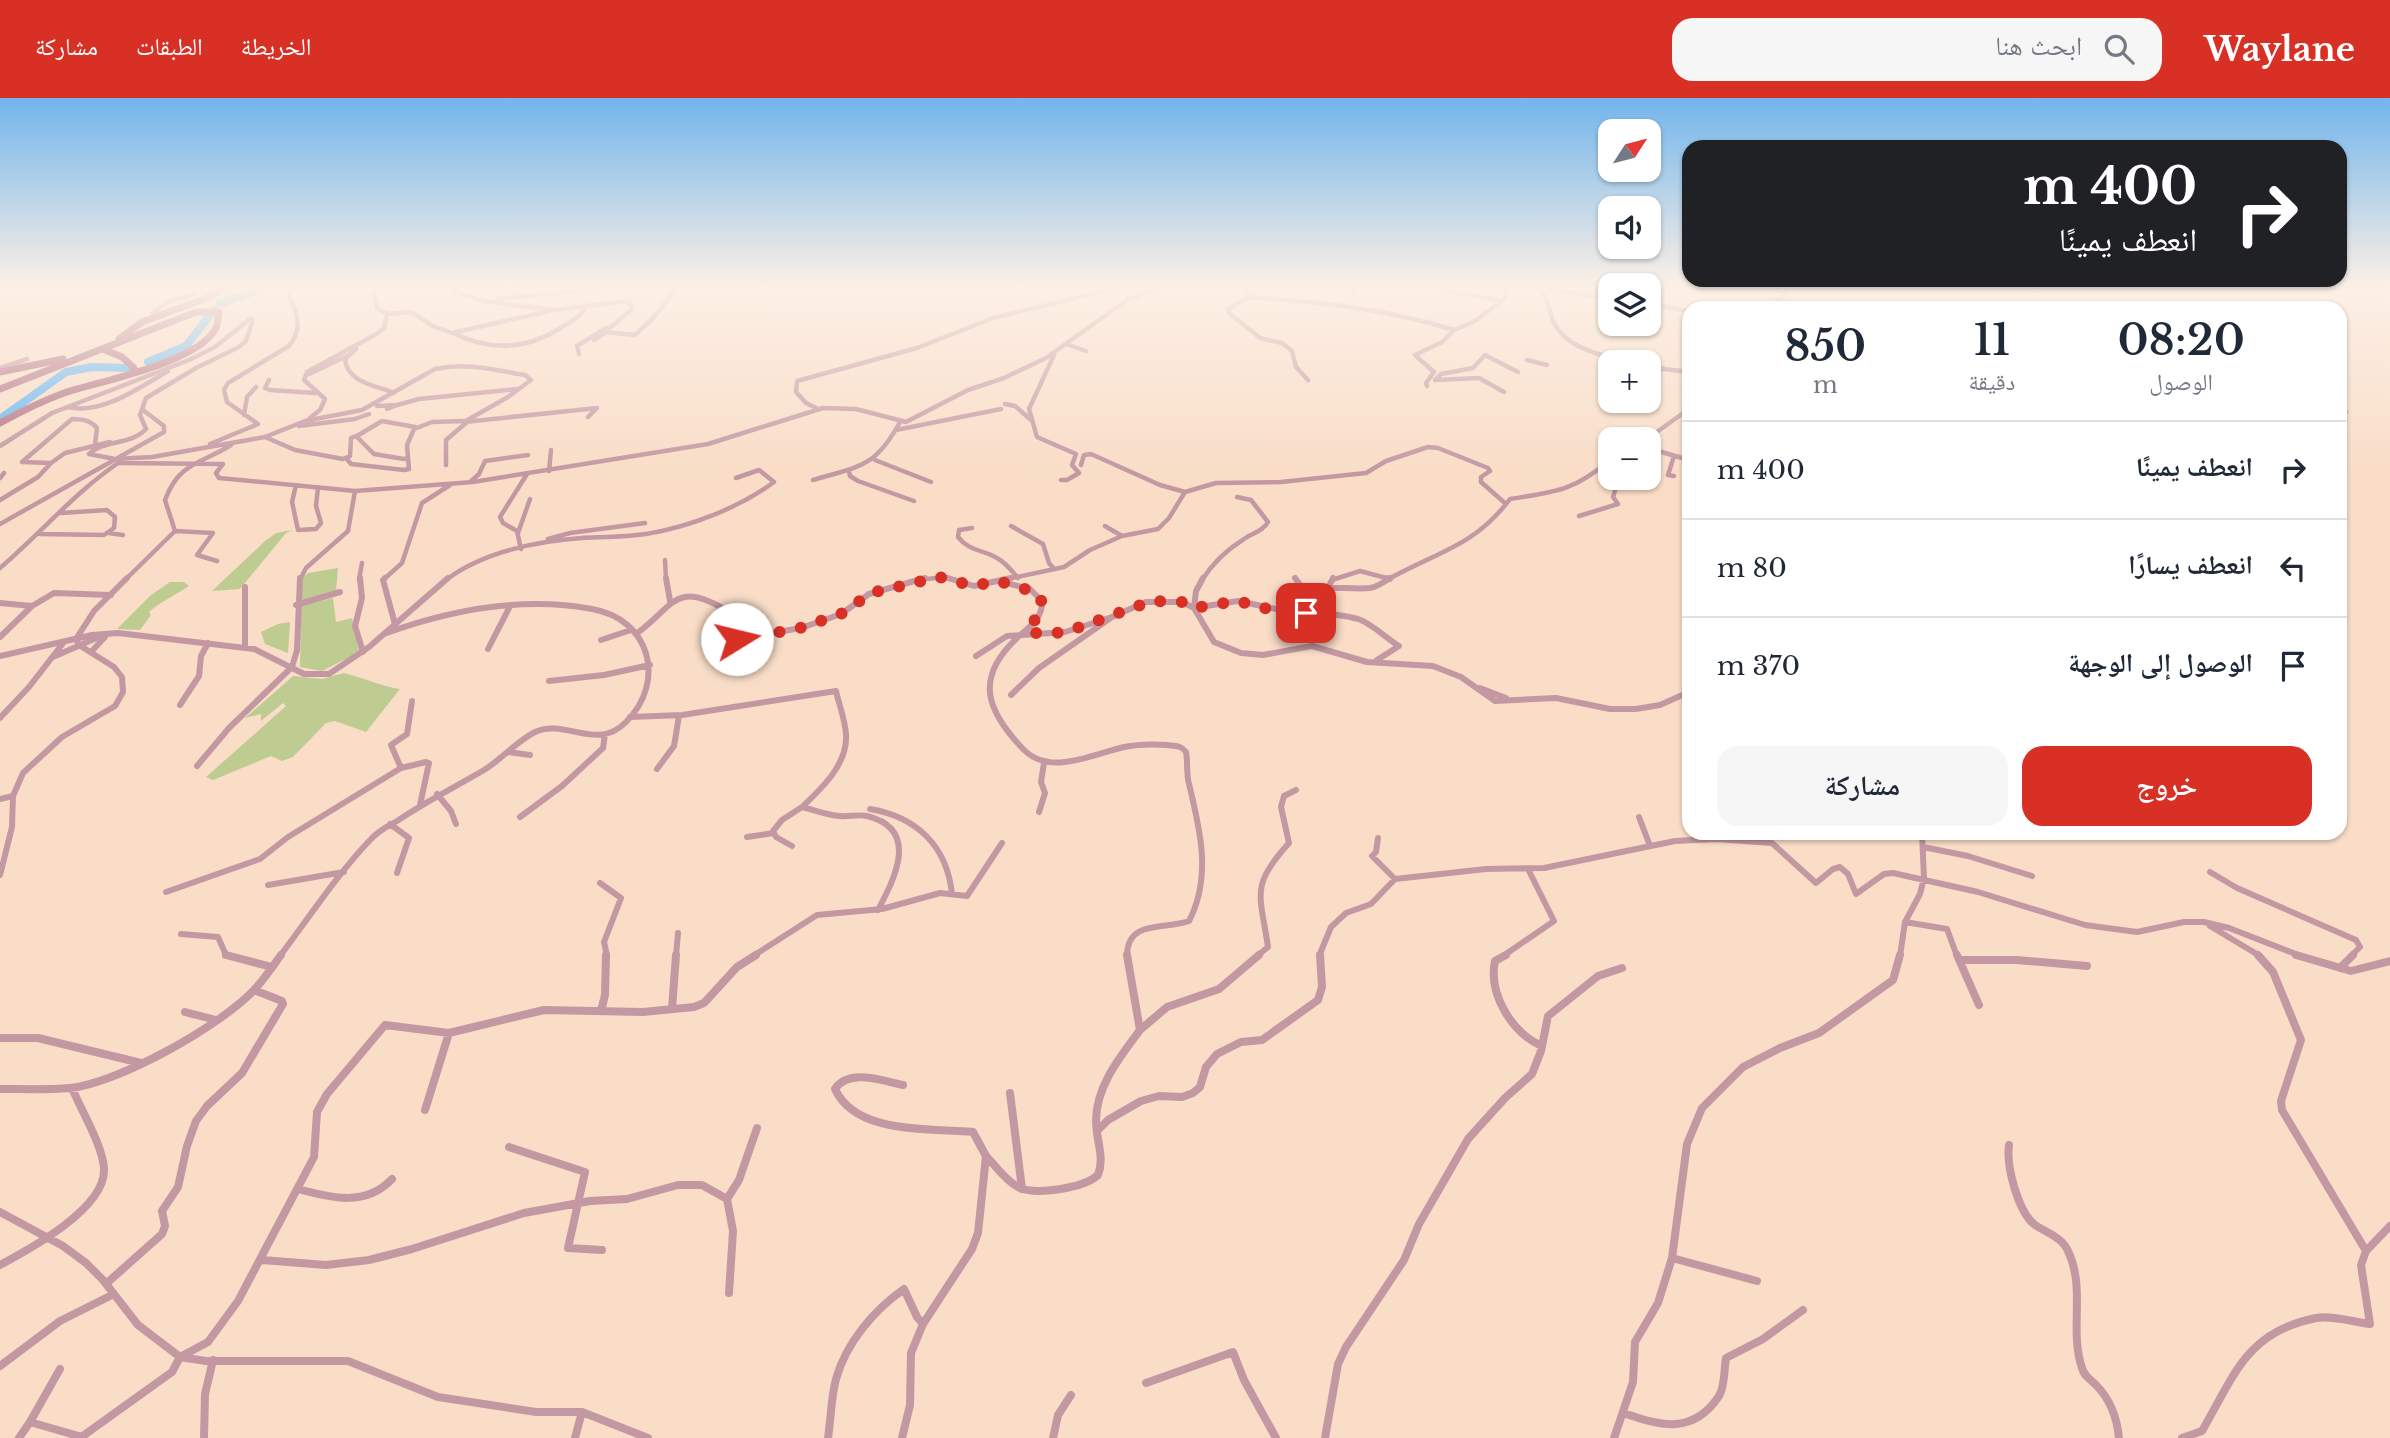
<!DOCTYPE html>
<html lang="ar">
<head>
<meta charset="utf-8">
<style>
  :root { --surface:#fff; --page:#f6f6f7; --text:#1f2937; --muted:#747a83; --line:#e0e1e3; --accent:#d93025 }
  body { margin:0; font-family:"Libre Baskerville","Noto Naskh Arabic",serif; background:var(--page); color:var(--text); direction:rtl; height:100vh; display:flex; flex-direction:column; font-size:26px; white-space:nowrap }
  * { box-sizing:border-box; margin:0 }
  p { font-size:23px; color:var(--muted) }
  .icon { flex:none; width:38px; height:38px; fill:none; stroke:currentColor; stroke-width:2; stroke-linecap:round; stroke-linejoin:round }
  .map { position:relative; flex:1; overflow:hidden; direction:ltr }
  .drawer { position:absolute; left:1682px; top:203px; width:665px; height:539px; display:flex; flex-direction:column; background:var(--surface); border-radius:21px; box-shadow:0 2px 5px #0004; direction:rtl }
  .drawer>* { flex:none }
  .banner { position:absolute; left:1682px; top:42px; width:665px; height:147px; border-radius:21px; box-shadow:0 2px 5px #0004; direction:rtl; background:#202124; color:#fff; overflow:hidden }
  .needle { width:46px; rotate:54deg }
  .controls { position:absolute; left:1598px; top:21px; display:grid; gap:14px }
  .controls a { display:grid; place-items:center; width:63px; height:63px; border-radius:14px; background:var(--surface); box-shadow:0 2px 5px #0004; font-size:35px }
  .pin { position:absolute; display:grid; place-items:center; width:60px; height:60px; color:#fff; margin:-30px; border-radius:14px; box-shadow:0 4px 10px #0006 }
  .me { position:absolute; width:77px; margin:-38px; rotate:81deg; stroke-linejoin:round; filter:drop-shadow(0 0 5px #0008) }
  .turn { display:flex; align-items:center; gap:24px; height:147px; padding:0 35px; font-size:32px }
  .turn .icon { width:91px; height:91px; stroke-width:2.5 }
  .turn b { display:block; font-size:49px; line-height:60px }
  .eta { display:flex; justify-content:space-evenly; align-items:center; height:119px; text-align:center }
  .eta b { font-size:42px; font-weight:600; line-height:49px }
  .primary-button { display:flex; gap:14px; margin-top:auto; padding:14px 35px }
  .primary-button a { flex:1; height:80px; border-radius:21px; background:var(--accent); color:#fff; font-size:28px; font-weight:600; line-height:80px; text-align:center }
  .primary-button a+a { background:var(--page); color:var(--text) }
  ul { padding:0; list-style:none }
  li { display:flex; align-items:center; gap:21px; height:98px; padding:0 35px; border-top:2px solid var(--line) }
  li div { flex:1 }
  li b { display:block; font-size:26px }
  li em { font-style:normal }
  header { display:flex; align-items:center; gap:42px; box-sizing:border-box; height:98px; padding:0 35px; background:var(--accent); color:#fff }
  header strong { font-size:33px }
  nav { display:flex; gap:38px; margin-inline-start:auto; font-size:24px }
  .search { width:490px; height:63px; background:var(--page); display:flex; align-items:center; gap:18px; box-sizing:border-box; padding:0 24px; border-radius:21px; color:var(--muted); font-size:26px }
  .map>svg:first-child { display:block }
</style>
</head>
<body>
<header>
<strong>Waylane</strong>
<div class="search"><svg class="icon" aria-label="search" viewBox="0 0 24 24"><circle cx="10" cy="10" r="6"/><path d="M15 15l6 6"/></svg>ابحث هنا</div>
<nav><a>الخريطة</a><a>الطبقات</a><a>مشاركة</a></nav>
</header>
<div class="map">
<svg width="2390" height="1340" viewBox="0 0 2390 1340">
  <rect width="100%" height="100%" fill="#f9ddc7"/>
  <path fill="#bfcc91" d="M293 432 286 435 240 491 212 493 265 443 276 435Z
    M338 470 336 494 299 504 302 481 308 475Z
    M170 484H184L189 488C176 497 158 505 149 514L151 517 140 532 117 531 151 497Z
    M333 500 336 524 352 520 359 554 322 573 300 569 301 508Z
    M290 524 288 555 265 546 261 534 278 526Z
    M344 575C364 580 381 588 400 591L366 634 335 623 326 625 293 659 282 663 271 658 213 682 206 679 286 608 283 605 261 623V616L245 620 293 578 322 581Z"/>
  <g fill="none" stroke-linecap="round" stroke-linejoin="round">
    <path stroke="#62b6f3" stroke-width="8" d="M220 205 244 198 263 188
      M148 264 186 248 214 212
      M0 321 66 274 92 269 130 270"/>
    <path stroke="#c398a3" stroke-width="4.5" d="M1244 188 1249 199C1319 204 1387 211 1454 232
      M1424 188 1502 203
      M1526 188 1610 200
      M1537 188C1548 198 1548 210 1553 223 1566 251 1601 257 1628 264
      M374 193 377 210 387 216
      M1354 194 1355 188
      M1249 199 1228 211 1229 215 1260 240 1282 245 1292 253 1296 269 1308 282
      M498 201 623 188
      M1648 206 1689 213
      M1779 207 1789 205 1864 210
      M1780 208 1777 202 1785 197 1787 188
      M554 212 587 208
      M156 218 153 215 168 204 194 196
      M453 235C490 253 527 252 562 229 572 223 581 218 587 208L629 203 632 211 605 234 635 237 653 220 678 188
      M594 242 605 235
      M1066 246 1086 253
      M356 251 345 261C347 284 374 287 394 295
      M579 256 577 248 606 230
      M1054 257 1029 311 1037 339 1076 356 1072 367 1079 375 1067 382H1061
      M1527 262 1547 267
      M1648 269 1689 274
      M0 270 27 261
      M309 276 347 258
      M269 282 265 290 270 292 316 295
      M1435 282 1441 276 1473 270 1485 257 1518 274
      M1435 282 1479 280 1504 294
      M1427 288 1426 285 1434 274 1415 257 1442 244 1454 232 1475 223 1505 200 1506 188
      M1005 306 1015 308 1031 322
      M397 307 419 301 517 291
      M377 308 397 307 387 311
      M67 309C103 317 138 290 168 273
      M2340 310 2346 314 2340 317
      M818 311 806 305 796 294 797 283 917 250 993 220 1126 188
      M244 317 247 299 256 289
      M310 320 320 312 325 301 304 282 307 274 378 235 384 230 387 216 411 214 433 228 452 235 554 212 483 203 454 193 457 189 472 188
      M299 328 355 321 369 316
      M896 332 1001 311
      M357 338 382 323 415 329
      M265 339 295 352 343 361 350 358 351 340 356 338 374 356 404 361 408 360 407 347 414 331 432 324 464 323
      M1647 341 1689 311
      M95 346 97 330C90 322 82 321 72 321L22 364 51 365 65 355 110 344
      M210 346 258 326 227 304 224 292 228 285 289 248C303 231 298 215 288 197L296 188
      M0 348 52 315 189 262 215 249 250 221 253 222 246 243 239 249 196 270 146 300 140 317 146 331C130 348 105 341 89 356L115 361 152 359 265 339 305 323 362 312 435 271C466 264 495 272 525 277L531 282 508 299 464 324 597 310 588 319
      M1648 350 1689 362
      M1674 358 1668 377 1674 378
      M347 361 351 366 404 372 409 371 408 360
      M875 362 931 384
      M119 365 223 366 216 375 219 380 355 393 473 384 708 346 823 310 856 311 906 324 968 292 1004 280 1046 260 1127 202 1162 188
      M446 367V342L466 325
      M1081 367 1084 357 1091 356 1160 387 1185 394
      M549 373 551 352
      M849 373 850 378 858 383 914 403
      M0 380 4 375
      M813 382C860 368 875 370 900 324
      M470 384 479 376 485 363 528 357
      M296 387 292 404 298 432 316 431 321 425 316 408 318 389
      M0 402 38 379 51 365
      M1579 418 1618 406 1613 399 1619 380
      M0 426 164 334V328L143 312
      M1011 428 1043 446 1049 465 1054 471
      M1105 428 1122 438
      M972 430 959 432 958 439C969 453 983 452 997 460 1006 465 1012 473 1018 480
      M175 433 213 435 197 457 217 463
      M109 435 123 437
      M518 435 530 401
      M40 436 104 437 114 430 115 419 107 412 61 415
      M548 441 570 435 645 425
      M521 451 517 433 503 425 500 419 527 376
      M665 462 666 482
      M0 470C41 435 76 393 121 363
      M125 482 175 433 165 402C179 364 201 366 231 347
      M300 482 306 470 348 433 355 393
      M359 482 362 465
      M383 482 402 465 422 405 450 387
      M446 482C483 454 537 443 582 440 603 439 625 439 646 436 689 429 739 410 774 384L759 372 736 380
      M919 482 944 479 954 482
      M1003 482 1064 469 1090 452 1122 438 1158 431 1169 420 1185 394 1216 385 1281 384 1366 375 1386 363 1428 349 1438 350 1488 370 1490 373 1481 379V384L1506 406
      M1202 482C1212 466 1228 451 1244 441 1253 435 1263 433 1268 424L1251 402 1237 399
      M1332 482 1360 473 1390 481
      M1387 482C1436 454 1474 449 1510 401 1555 394 1574 393 1610 362"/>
    <path stroke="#c398a3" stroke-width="6" d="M360 480 362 500 355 528 363 554
      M385 480 383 482 395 526
      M666 480 670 503
      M948 480 974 488 1011 480
      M1203 480 1196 493 1194 510 1238 503 1281 512C1296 479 1341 493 1370 490 1377 489 1384 484 1390 480
      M1295 480 1303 491
      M1387 480 1390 481
      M998 483 1030 491 1042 503C1043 521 1028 530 1016 541 974 581 987 613 1023 651 1050 679 1093 656 1124 649 1139 646 1153 646 1167 647 1175 648 1181 647 1186 654 1188 664 1186 675 1189 686 1200 731 1212 779 1189 823 1165 832 1127 821 1127 858
      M245 489V549
      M1328 490 1333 480
      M0 505 32 508 54 495 111 497
      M296 507 340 494
      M1281 512C1305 515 1335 514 1358 521 1371 525 1386 540 1399 548L1377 562
      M636 536C674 509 674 482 724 511L732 536 737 541 801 530 841 516 869 496 925 480
      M0 539 32 508
      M76 541 94 513 127 480
      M601 542 631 532
      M488 551 509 510
      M91 554 105 539
      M0 558 92 537 118 535 254 551 304 576H329L369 549 448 480
      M976 558 1007 538 1065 534 1112 519 1146 504H1182L1194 510 1214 544 1241 555 1263 557 1312 548 1367 564 1433 568 1461 579 1495 603 1556 600 1610 611H1636L1660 607 1689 594
      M53 559 101 538
      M549 583 604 577 650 567
      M1480 590 1506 600
      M1011 597 1039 570 1112 519
      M180 607 199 578 201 558 208 545
      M630 619 682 617 836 593C839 607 845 621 846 636 848 666 822 690 802 709 814 712 827 717 840 718 849 719 858 716 867 718 920 731 895 780 878 812
      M0 620 29 589 64 544
      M508 654 530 657
      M197 668 229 630 292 569 297 552 300 480
      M401 670 391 647 407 636 412 603
      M657 671 674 648 679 618
      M437 696 451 713 456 726
      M0 701 13 698
      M870 711C917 719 947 748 952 796
      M1039 714 1045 695 1041 684 1044 665
      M520 719 562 688 603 650 605 636
      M1639 719 1650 748
      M390 726 409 740 397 775
      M747 739 774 735
      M1378 740 1376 754 1372 758 1395 781
      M792 748 776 739 773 733 782 722 802 709
      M1923 749 1968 758 2032 778
      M2210 774 2237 790 2356 842 2360 849 2351 858
      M0 777 12 729 13 698 23 675 62 639 115 608 123 594 122 579 114 569 79 547 76 541
      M600 785 621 800 604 844 607 858
      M268 787 344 774
      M166 794 260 761 288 739 401 670 426 664 429 665 420 707
      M1905 824 1947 831 1957 858
      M2210 828 2260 858
      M181 836 218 839 226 857 231 858
      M280 858C308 821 339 774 371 741 378 733 388 728 397 723 425 704 455 689 484 672 502 661 517 643 535 634 565 620 597 654 626 624 667 583 650 521 592 511 522 498 450 512 384 536
      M676 858 678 835
      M753 858 817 817 882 811 940 795 967 798 1002 745
      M1257 858 1268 849C1260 795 1250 788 1289 745L1281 709 1284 698 1296 692
      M1319 858 1331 829 1346 815 1371 806 1395 781 1486 771 1544 770 1675 743 1716 741 1772 745 1816 785 1833 771 1840 769 1848 776 1856 796 1884 776 1893 775 1978 794 2085 827 2137 834 2184 824H2204L2229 830 2301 858
      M1503 858 1554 823 1528 771
      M1900 858 1905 824 1920 796 1924 780 1922 735"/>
    <path stroke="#c398a3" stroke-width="8" d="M226 857 272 869
      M1506 857 1495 863C1488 896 1512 935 1542 948
      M1957 857 1979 907
      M2258 857 2273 874 2301 942 2281 1003 2282 1012 2366 1153
      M2296 857 2351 873 2390 863
      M1960 862H2016L2087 868
      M2340 870 2353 857
      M672 911 676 857
      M601 913 605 897 606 857
      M185 914 216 922
      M1140 932 1167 909 1219 891 1259 857
      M0 940H38L141 965
      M903 987C883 983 849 970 835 991 856 1037 930 1030 973 1034L986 1058
      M0 991C23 991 47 992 70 990 119 985 222 927 255 891 265 880 273 868 281 857
      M1010 995 1022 1091
      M425 1012 449 935
      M1097 1033 1108 1022 1141 1003 1159 998 1182 999 1193 995 1200 989 1206 969 1217 956 1241 944 1262 942 1318 902 1322 889 1320 857
      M2009 1047C2006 1068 2018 1114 2035 1127 2047 1135 2062 1139 2068 1153 2086 1190 2069 1233 2082 1270 2084 1278 2090 1281 2096 1287 2110 1301 2117 1320 2119 1340
      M509 1049 585 1074 568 1150 602 1152
      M298 1091C331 1100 366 1109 392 1081
      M727 1101 739 1082 757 1030
      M0 1114 63 1148 86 1165 103 1182 138 1227 180 1259 206 1263H348L438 1299 536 1314H582L648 1340
      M1672 1160 1757 1183
      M262 1162 326 1167 369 1162 412 1151 524 1115 590 1103 627 1101 678 1087H702L727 1101 733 1133 729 1195
      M0 1167C30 1151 106 1110 104 1071 103 1048 81 1012 72 990
      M107 1185 162 1136 165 1128 162 1113 178 1089 187 1048 196 1023 207 1008 242 975 283 906 282 903 254 892
      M0 1268 60 1223 114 1196
      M60 1271 30 1324 82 1339
      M1146 1285 1233 1254 1244 1282 1276 1340
      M1624 1315C1661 1329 1694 1336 1719 1298 1725 1289 1724 1271 1726 1260L1763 1241 1803 1212
      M19 1340 30 1324
      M80 1340 172 1274 180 1259 208 1244 238 1203 314 1059 317 1014 327 996 385 927 449 935 544 912 643 914 694 909 704 905 737 869 756 857
      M204 1340 205 1296 213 1262
      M575 1340 582 1314
      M828 1340C831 1320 831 1300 836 1281 846 1245 874 1212 904 1191L917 1219 923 1226
      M902 1340 910 1307 911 1255 923 1226 972 1151 978 1135 986 1058C996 1068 1005 1082 1018 1089 1035 1098 1084 1090 1098 1077 1105 1059 1096 1042 1096 1023 1096 988 1120 959 1140 932L1127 857
      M1053 1340 1058 1317 1071 1297
      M1325 1340 1338 1266 1346 1249 1404 1162 1419 1126 1468 1041 1505 1000 1532 976 1541 953 1548 918 1598 878 1622 870
      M1614 1340 1633 1284 1635 1244 1658 1205 1672 1160 1687 1046 1702 1010 1743 969 1780 950 1819 935 1893 882 1900 857
      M2182 1340 2202 1333C2234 1278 2246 1234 2316 1220 2332 1217 2354 1224 2370 1226L2361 1167 2366 1153 2390 1128"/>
    <path stroke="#b17284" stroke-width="7" d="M119 241 142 224 207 200 227 188
      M103 251 122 259 134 270 133 274
      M0 274 63 261
      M0 291 196 214H219C218 219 218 226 216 230 198 265 100 283 64 295 42 303 20 314 0 325"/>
  </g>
  <linearGradient id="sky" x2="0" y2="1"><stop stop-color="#72b5ec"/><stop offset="0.5" stop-color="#fcf0e6"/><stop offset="1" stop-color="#fcf0e6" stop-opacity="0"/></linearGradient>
  <rect width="2390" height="375" fill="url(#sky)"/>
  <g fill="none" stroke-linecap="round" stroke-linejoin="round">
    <path stroke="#d93025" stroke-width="12" stroke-dasharray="0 21.6" d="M737 541 797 531 841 516 871 495 939 479 974 488 998 483 1035 494 1041 501 1042 509 1028 534 1043 536 1066 534 1152 503 1182 504 1194 510 1238 503 1264 510 1306 515"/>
  </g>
</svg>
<div class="controls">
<a><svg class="needle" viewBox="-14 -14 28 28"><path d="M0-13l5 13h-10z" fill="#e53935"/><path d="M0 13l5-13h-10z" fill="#747a83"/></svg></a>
<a><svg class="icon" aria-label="sound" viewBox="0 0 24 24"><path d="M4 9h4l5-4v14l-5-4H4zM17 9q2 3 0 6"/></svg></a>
<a><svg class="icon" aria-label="layers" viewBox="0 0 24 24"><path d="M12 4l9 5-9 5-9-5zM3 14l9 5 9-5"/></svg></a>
<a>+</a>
<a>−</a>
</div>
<div class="pin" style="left:1306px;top:515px;background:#d93025"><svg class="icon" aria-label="arrive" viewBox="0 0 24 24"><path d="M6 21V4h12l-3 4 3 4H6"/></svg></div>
<svg class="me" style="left:737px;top:541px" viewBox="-20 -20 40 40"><circle r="19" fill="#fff"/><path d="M0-13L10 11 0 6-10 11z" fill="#d93025"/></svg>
<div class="banner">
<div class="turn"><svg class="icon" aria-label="right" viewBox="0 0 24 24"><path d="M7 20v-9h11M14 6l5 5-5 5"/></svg><div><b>400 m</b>انعطف يمينًا</div></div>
</div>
<section class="drawer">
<div class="eta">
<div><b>08:20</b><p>الوصول</p></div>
<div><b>11</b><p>دقيقة</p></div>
<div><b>850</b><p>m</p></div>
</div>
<ul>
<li><svg class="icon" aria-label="right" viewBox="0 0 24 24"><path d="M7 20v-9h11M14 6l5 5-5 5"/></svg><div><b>انعطف يمينًا</b></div><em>400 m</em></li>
<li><svg class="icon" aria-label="left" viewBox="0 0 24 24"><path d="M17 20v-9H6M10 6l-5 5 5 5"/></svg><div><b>انعطف يسارًا</b></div><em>80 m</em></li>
<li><svg class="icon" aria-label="arrive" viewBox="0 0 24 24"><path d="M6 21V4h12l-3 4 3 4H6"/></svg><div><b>الوصول إلى الوجهة</b></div><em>370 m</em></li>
</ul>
<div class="primary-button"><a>خروج</a><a>مشاركة</a></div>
</section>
</div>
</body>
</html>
